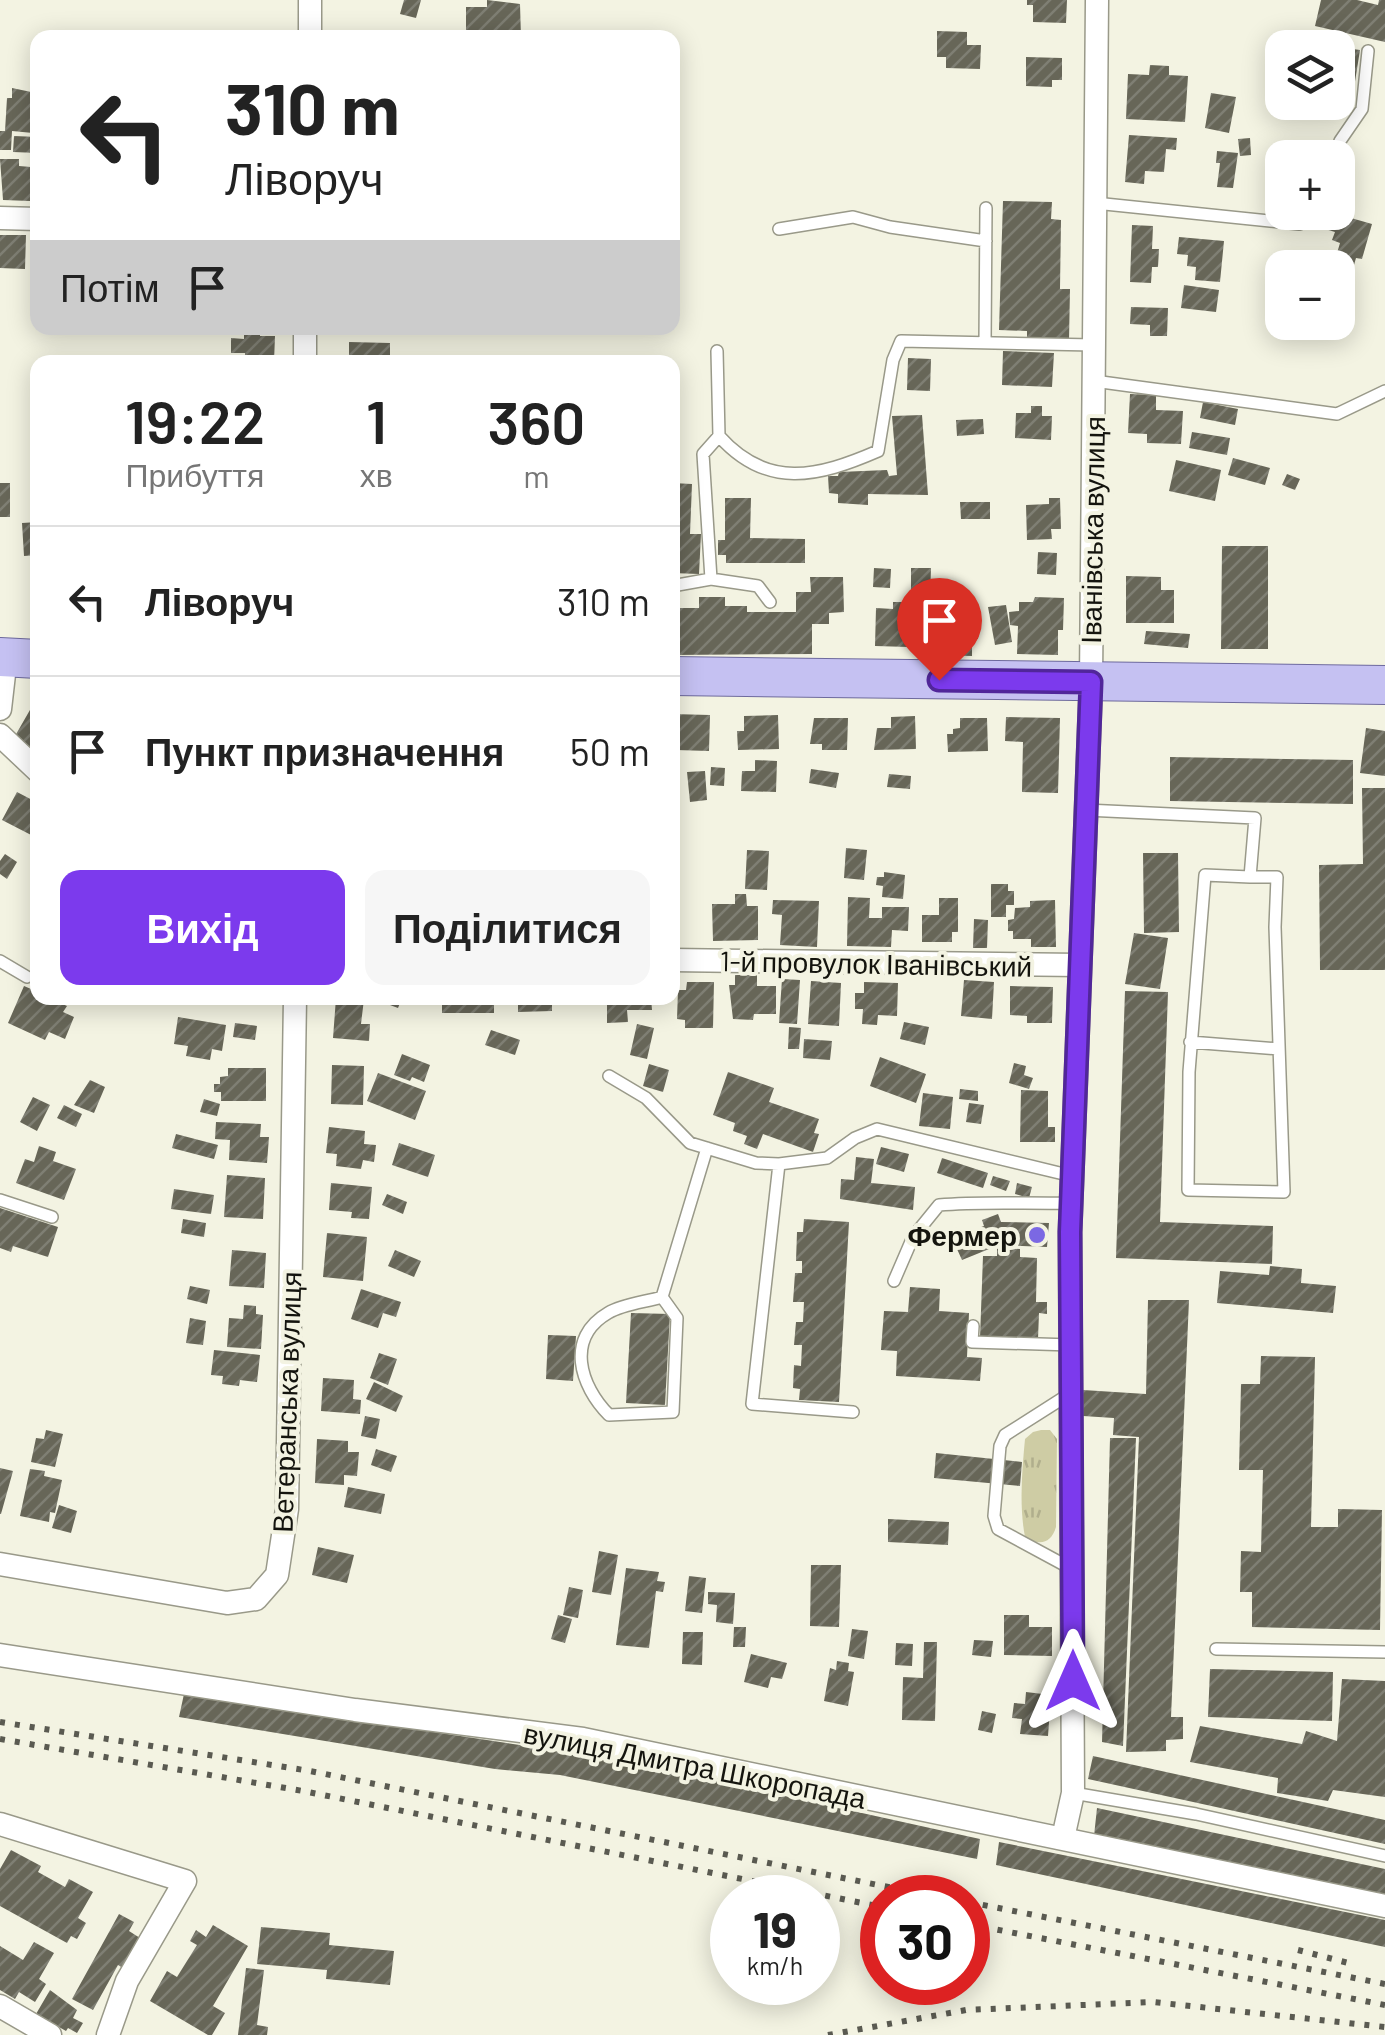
<!DOCTYPE html>
<html lang="uk">
<head>
<meta charset="utf-8">
<style>
  :root { --surface:#fff; --page:#f6f6f6; --text:#222; --muted:#767676; --line:#e0e0e0; --accent:#7c3aed }
  body { margin:0; font-family:Barlow,sans-serif; background:var(--page); color:var(--text); height:100vh; display:flex; flex-direction:column; font-size:38px; white-space:nowrap }
  * { box-sizing:border-box; margin:0 }
  p { font-size:32px; color:var(--muted) }
  .icon { flex:none; width:55px; height:55px; fill:none; stroke:currentColor; stroke-width:2; stroke-linecap:round; stroke-linejoin:round }
  .map { position:relative; flex:1; overflow:hidden }
  .drawer { position:absolute; left:30px; top:355px; width:650px; height:650px; display:flex; flex-direction:column; background:var(--surface); border-radius:20px; box-shadow:0 5px 25px #0003 }
  .drawer>* { flex:none }
  .hud { position:absolute; left:30px; top:30px; width:650px; height:305px; border-radius:20px; box-shadow:0 5px 25px #0003; background:#fff; color:var(--text); overflow:hidden }
  .tools { position:absolute; left:1265px; top:30px; display:grid; gap:20px }
  .tools a { display:grid; place-items:center; width:90px; height:90px; border-radius:20px; background:var(--surface); box-shadow:0 5px 25px #0003; font-size:50px }
  .speed { position:absolute; left:710px; top:1875px; display:flex; gap:20px; font-size:50px; font-weight:700; text-align:center }
  .speed>* { display:grid; place-content:center; width:130px; height:130px; border-radius:50%; background:var(--surface); box-shadow:0 5px 25px #0003; line-height:1 }
  .speed small { font-size:25px; font-weight:400 }
  .speed .limit { border:15px solid #d22; background:#fff; color:#111 }
  .pin { position:absolute; display:grid; place-items:center; width:85px; height:85px; color:#fff; margin:-102px -42px; border-radius:50% 50% 50% 0; rotate:-45deg; box-shadow:0 0 10px #0007 }
  .pin .icon { rotate:45deg }
  .me { position:absolute; width:110px; margin:-55px; rotate:0deg; stroke-linejoin:round; filter:drop-shadow(0 0 8px #0008) }
  .turn { display:flex; align-items:center; gap:35px; height:210px; padding:0 30px; font-size:45px }
  .turn .icon { width:130px; height:130px; stroke-width:2.5 }
  .turn b { display:block; font-size:70px; line-height:85px }
  .then { display:flex; align-items:center; height:95px; padding:0 30px; background:#0003; gap:20px; font-size:38px }
  .eta { display:flex; justify-content:space-evenly; align-items:center; height:170px; text-align:center }
  .eta b { font-size:60px; font-weight:600; line-height:70px }
  .button { display:flex; gap:20px; margin-top:auto; padding:20px 30px }
  .button a { flex:1; height:115px; border-radius:20px; background:var(--accent); color:#fff; font-size:40px; font-weight:600; line-height:115px; text-align:center }
  .button a+a { background:var(--page); color:var(--text) }
  ul { padding:0; list-style:none }
  li { display:flex; align-items:center; gap:30px; height:150px; padding:0 30px; border-top:2px solid var(--line) }
  li div { flex:1 }
  li b { display:block; font-size:38px }
  li em { font-style:normal }
  .map>svg:first-child { display:block }
</style>
</head>
<body>
<div class="map">
<svg width="1385" height="2035" viewBox="0 0 1385 2035">
  <defs>
    <pattern id="grass-tufts" width="24" height="20" patternUnits="userSpaceOnUse" patternTransform="scale(2.5)"><rect width="24" height="20" fill="#cecca4"/><path d="M3 7l-1-3M5 7V3M7 7l1-3M15 17l-1-3M17 17v-4M19 17l1-3" fill="none" stroke="#b0ae8c"/></pattern>
    <pattern id="building-hatch" width="6" height="6" patternUnits="userSpaceOnUse" patternTransform="scale(2.5)"><rect width="6" height="6" fill="#676658"/><path d="M-1 1l2-2M0 6l6-6M5 7l2-2" fill="none" stroke="#7f7f74"/></pattern>
  </defs>
  <rect width="100%" height="100%" fill="#f3f3e2"/>
  <path fill="url(#grass-tufts)" d="M1041 1430H1050L1057 1439 1056 1527C1051 1544 1039 1546 1025 1537 1019 1506 1022 1471 1025 1439L1033 1432Z"/>
  <path fill="url(#building-hatch)" d="M404 0H421L416 18 400 14Z
    M487 0 520 4 521 38H466V7H487Z
    M1027 0H1067L1066 23 1033 22V5H1027Z
    M1321 0H1357L1378 5 1379 0H1385V42L1315 26Z
    M937 31 967 32V45H981L980 69 946 68V57H937Z
    M1290 39 1330 45V48H1289Z
    M1338 47 1360 50 1353 94 1338 92Z
    M1026 57 1062 58V80H1052V87L1026 86Z
    M1150 65 1169 66V75L1188 76 1185 122 1126 119 1128 74 1149 75Z
    M12 88 36 93 33 133 12 131 11 150H0V131H5L7 98H12Z
    M1211 93 1236 97 1229 133 1205 128Z
    M1129 135 1177 138 1176 150 1166 149 1164 172 1145 171 1144 184 1125 182Z
    M14 136 38 137V153L13 152Z
    M1250 138 1251 155 1240 156 1238 139Z
    M1217 151 1238 153 1233 188 1217 187 1220 163H1216Z
    M1268 154 1282 156V205H1278L1279 193 1265 186Z
    M0 159H19V166L31 167 30 201 3 200Z
    M1003 201 1052 202 1051 219 1061 220 1060 289H1070L1069 341 1027 340V331L999 330Z
    M1330 212 1372 224 1362 259 1356 258 1354 265 1335 260 1340 243 1332 240 1335 232 1325 229Z
    M1132 225 1153 226 1152 249H1159L1158 267H1152L1151 283 1130 282Z
    M0 235H26L25 269 0 268Z
    M1179 237 1224 241 1220 282 1195 280 1196 267 1187 266 1188 255 1177 254Z
    M1184 285 1219 290 1216 312 1181 308Z
    M1131 307 1168 308 1167 336H1150V325L1130 324Z
    M244 330H260V336H275L274 362H245V353H231V338L244 339Z
    M349 342 390 343V362H349Z
    M1003 351 1054 353 1052 387 1002 385Z
    M908 358 931 359 930 391 907 390Z
    M1130 394 1156 395V410L1183 411 1181 444 1147 443V434L1128 433Z
    M1203 402 1238 409 1235 425 1200 418Z
    M1031 406H1042V416H1052L1051 440 1015 438 1016 413H1031Z
    M922 415 928 495 868 494V505L838 503V494L829 493 828 476H838L839 472 887 470 889 476 897 475 892 416Z
    M983 419 984 434 957 436 956 420Z
    M1192 432 1230 438 1227 455 1189 448Z
    M1233 458 1270 468 1265 485 1228 475Z
    M1176 460 1221 470 1215 501 1169 491Z
    M1287 474 1300 479 1295 490 1282 485Z
    M0 483H10V517H0Z
    M672 483 692 484 690 534H701L699 574 672 573Z
    M725 498H751L750 538 805 539V563H726V555H718V540H725Z
    M1049 498H1060L1061 529H1051L1052 539 1027 540 1026 505 1049 504Z
    M960 502H990V519H961Z
    M38 522V555L24 556 22 523Z
    M1222 546H1268V649H1221Z
    M1038 552 1057 553 1056 575 1037 574Z
    M874 568 891 569 890 588 873 587Z
    M911 568H931L930 599H911Z
    M1126 576 1161 577V590H1174V623H1126Z
    M810 577H843L844 612 829 613V624H812V654L672 655V608H699V597H725V606H747V612H796V592H811Z
    M1035 597 1064 598 1063 630H1058V655L1017 654 1018 626 1010 625 1009 612 1019 611V602H1033Z
    M893 602H910V612H917L916 629 910 628 909 647 875 646 876 608 893 609Z
    M1006 605 1012 642 995 645 988 607Z
    M938 617H979L978 639 972 638V656L937 655Z
    M1146 631 1190 634 1188 648 1144 644Z
    M38 696V752L15 736Z
    M672 714 710 715 709 751 676 750Z
    M778 715 779 749 738 750 737 731H744V716Z
    M915 716 916 749 874 750 877 728H891V717Z
    M1006 717 1060 718 1058 793 1022 792 1023 742 1005 741Z
    M814 718H848L847 750H822V744H810Z
    M960 718H987L988 751 948 752 947 734H953V729L960 728Z
    M1366 728 1385 731V776L1360 773Z
    M1170 757 1353 760V804L1170 801Z
    M755 760 777 761 776 792 741 791 742 771H755Z
    M711 767 725 768 724 786 710 785Z
    M811 769 839 773 836 788 809 783Z
    M705 771 707 800 690 802 687 772Z
    M889 774 911 776 910 789 887 787Z
    M1362 788H1385V970H1320L1319 865 1363 864Z
    M17 792 38 803 35 837 2 820Z
    M846 848 867 850 864 880 844 878Z
    M747 850 769 851 767 890 745 889Z
    M1143 853H1178L1179 932 1144 933Z
    M5 854 17 862 7 879 0 874V861Z
    M884 872 905 875 903 899 882 897 883 886 876 885 877 877H884Z
    M991 884H1008V891H1014V905H1006V917H991Z
    M735 894H746L747 906H758V940L713 941 712 904H735Z
    M848 897 870 898 869 918H882V907H909L908 931 892 930 891 947 847 946Z
    M939 898H958V932H952V942H922V915H939Z
    M773 900 819 901 817 947 780 945 782 915 772 914Z
    M1055 900 1056 947H1031V939H1013V931H1008V920L1014 919 1015 908 1030 907V901Z
    M672 905H678L677 943H672Z
    M974 919 988 920 987 948H973Z
    M1134 933 1168 938 1160 989 1125 984Z
    M735 975H757V986H776V1014H754L753 1020 733 1019 729 985H735Z
    M782 979 800 980 797 1024 779 1023Z
    M964 980 994 982 992 1019 961 1016Z
    M811 981 841 983 839 1026 808 1024Z
    M687 982H714L713 1028H685V1020L677 1019 678 990H686Z
    M864 982 898 983 897 1016 878 1015 877 1025 862 1024 863 1009H855V993H864Z
    M24 986 38 992V998H49L67 1006 63 1012 74 1017 65 1039 49 1032 45 1040 8 1023Z
    M1010 986 1053 987 1052 1023H1027V1016L1010 1015Z
    M1125 991 1168 992 1160 1222 1273 1226 1272 1264 1116 1258Z
    M336 998 364 999 361 1024H370L369 1041 333 1038Z
    M371 998H402L398 1008Z
    M442 998H494V1013H442Z
    M518 998H552V1011L518 1012Z
    M607 998H651L652 1010H627L628 1022 607 1023Z
    M178 1017 226 1025 222 1051 212 1049 210 1060 186 1056 188 1046 174 1044Z
    M904 1022 929 1027 925 1045 900 1039Z
    M235 1023 257 1026 255 1040 233 1037Z
    M637 1024 654 1028 647 1059 630 1055Z
    M789 1027 801 1028 799 1049H788Z
    M491 1030 520 1040 515 1055 485 1045Z
    M804 1039 832 1041 830 1060 803 1058Z
    M402 1054 430 1065 424 1082 412 1077 410 1081 394 1075Z
    M880 1057 926 1074 916 1103 870 1086Z
    M1014 1063 1026 1066 1024 1075 1033 1078 1029 1089 1009 1083Z
    M649 1064 669 1070 663 1092 643 1086Z
    M332 1065 364 1066 363 1105 331 1104Z
    M228 1068H266V1101H221V1092H214V1084H220V1077L228 1076Z
    M728 1072 774 1088 769 1102 819 1119 814 1133 819 1134 813 1152 763 1134 757 1149 744 1144 747 1136 733 1131 735 1123 713 1115Z
    M378 1073 426 1091 415 1120 367 1101Z
    M90 1080 105 1087 94 1113 74 1105Z
    M960 1089 978 1091V1101L959 1099Z
    M1021 1090 1048 1091V1127H1055V1142H1020Z
    M923 1093 953 1097 950 1129 919 1126Z
    M33 1097 50 1105 37 1131 20 1122Z
    M204 1099 220 1104 217 1116 200 1112Z
    M969 1103 984 1105 981 1124 966 1122Z
    M64 1105 82 1114 76 1127 57 1118Z
    M216 1122 261 1124 260 1137H269L267 1163 229 1160 230 1140 215 1139Z
    M329 1127 365 1131 364 1144 376 1145 374 1162 363 1160 361 1169 336 1166 337 1154 326 1153Z
    M176 1134 218 1145 214 1159 172 1148Z
    M399 1143 435 1155 428 1177 392 1165Z
    M39 1146 56 1152 53 1161 76 1169 64 1200 16 1183 25 1159 34 1162Z
    M881 1147 909 1154 904 1172 876 1164Z
    M856 1157 874 1159 871 1183 915 1187 913 1210 840 1199 841 1179 854 1180Z
    M942 1158 988 1173 983 1188 937 1173Z
    M227 1175 265 1178 263 1219 224 1217Z
    M993 1176 1010 1181 1006 1191 990 1185Z
    M331 1183 372 1187 369 1219 351 1218 352 1212 329 1210Z
    M1017 1183 1032 1187 1029 1198 1015 1194Z
    M174 1189 214 1195 211 1214 171 1209Z
    M387 1194 407 1202 403 1214 382 1205Z
    M0 1208 58 1227 48 1257 13 1246 11 1252 0 1248Z
    M998 1214 1001 1222 1049 1223 1047 1247 999 1245 962 1260 952 1238 984 1226 982 1220Z
    M183 1219 206 1223 204 1237 181 1233Z
    M804 1219 849 1222 839 1402 799 1400 800 1389 793 1388 794 1365 801 1366 802 1345H794L796 1322H803L804 1302H793L795 1273H802V1261H796L797 1232H803Z
    M327 1233 367 1237 363 1281 323 1277Z
    M997 1248 1020 1249V1257L1037 1258 1036 1302H1047V1314L1039 1313 1038 1339 980 1338 983 1256H997Z
    M232 1250 266 1253 264 1288 229 1286Z
    M395 1250 421 1261 414 1277 388 1266Z
    M1270 1266 1302 1269 1301 1283 1336 1286 1333 1313 1217 1303 1220 1271 1269 1275Z
    M190 1286 210 1290 207 1304 187 1299Z
    M910 1287 940 1289 939 1311 969 1313 967 1357 982 1358 980 1381 896 1376 897 1351 881 1350 884 1311 908 1312Z
    M361 1289 401 1302 396 1317 383 1313 378 1328 351 1319Z
    M1148 1300H1189L1171 1717H1183V1739L1166 1740V1751L1126 1752 1139 1437 1113 1435 1114 1418 1083 1416V1390L1146 1394Z
    M244 1305 256 1306V1314L263 1315 261 1349 227 1347 229 1318 243 1319Z
    M631 1313 670 1314 665 1405 626 1403Z
    M190 1318 206 1321 203 1345 186 1343Z
    M548 1335 576 1336 573 1381 546 1379Z
    M214 1350 260 1355 257 1382 240 1380 239 1386 222 1384 223 1376 211 1375Z
    M379 1353 397 1359 388 1385 370 1378Z
    M1261 1356 1315 1357 1311 1527H1338V1509L1382 1510 1380 1630 1252 1627V1592H1240L1241 1551 1261 1552 1263 1470H1239L1241 1384H1260Z
    M323 1378 354 1380 353 1399 361 1400 360 1414 321 1411Z
    M374 1382 403 1396 396 1412 366 1399Z
    M365 1416 380 1419 376 1439 361 1436Z
    M46 1430 63 1434 55 1467 31 1462 36 1438 44 1439Z
    M1110 1438H1136L1123 1746 1102 1742Z
    M317 1439 348 1441V1452H359L357 1476 344 1475V1485L315 1483Z
    M376 1449 397 1456 391 1472 371 1465Z
    M936 1453 1022 1462 1020 1486 934 1478Z
    M0 1468 13 1471 1 1514H0Z
    M30 1469 45 1471 44 1476 62 1480 55 1513 50 1512 49 1522 20 1516Z
    M348 1487 385 1494 381 1514 344 1507Z
    M59 1505 77 1511 71 1533 52 1528Z
    M888 1519 949 1522 948 1545 888 1542Z
    M318 1547 354 1555 347 1583 312 1575Z
    M599 1551 618 1555 611 1595 592 1592Z
    M811 1565H841L839 1627 810 1626Z
    M626 1568 659 1572 657 1581 665 1582 663 1592 656 1591 649 1648 616 1645Z
    M689 1576 706 1578 702 1613 685 1611Z
    M569 1587 583 1590 578 1618 563 1615Z
    M708 1592 735 1593 733 1624 716 1622 717 1605 708 1604Z
    M558 1615 572 1619 565 1643 551 1639Z
    M1004 1615H1029V1627H1052V1656L1004 1655Z
    M734 1627H746L745 1647H733Z
    M852 1629 868 1631 864 1659 848 1656Z
    M683 1632H703L702 1665 682 1664Z
    M974 1640 993 1641 991 1657 972 1655Z
    M924 1642H937L935 1721 902 1720 903 1677 923 1678Z
    M896 1643 913 1644 912 1666 895 1665Z
    M751 1654 787 1663 782 1679 771 1677 768 1688 744 1682Z
    M837 1661 849 1663 848 1671 854 1672 848 1706 824 1701 830 1668 836 1670Z
    M1210 1669 1333 1672 1332 1721 1208 1717Z
    M1342 1679 1385 1681V1797L1333 1790 1328 1801 1277 1793 1278 1778 1190 1762 1200 1726 1302 1744 1306 1731 1337 1741Z
    M1026 1692 1051 1695 1048 1736 1020 1734 1022 1719 1012 1718 1014 1703 1025 1704Z
    M184 1694 533 1747 716 1781 980 1839 977 1859 560 1775 495 1769 179 1717Z
    M982 1711 996 1714 992 1733 978 1730Z
    M1093 1756 1385 1820V1844L1088 1779Z
    M1097 1808 1385 1869V1897L1094 1836Z
    M999 1842 1385 1920V1947L996 1865Z
    M11 1850 41 1866 38 1872 65 1887 69 1879 93 1892 78 1918 86 1923 77 1939 71 1936 67 1943 0 1906V1869Z
    M119 1914 134 1922 129 1931 140 1938 123 1968 118 1965 93 2010 72 1999Z
    M213 1925 248 1946 213 2006 225 2013 212 2035H208L150 2001 167 1971 177 1977 197 1945 190 1941 196 1930 206 1937Z
    M261 1927 330 1933 329 1945 394 1951 390 1985 326 1979 327 1970 257 1964Z
    M34 1942 54 1953 39 1979 46 1984 35 2002 19 1992 15 1999 0 1990V1946L23 1960Z
    M246 1968 264 1970 257 2025 268 2027 267 2035H238Z
    M50 1990 77 2010 73 2018 83 2023 77 2033 68 2028 66 2031 36 2014Z"/>
  <g fill="none" stroke-linecap="round" stroke-linejoin="round">
    <defs>
      <path id="service" d="M1336 158 1340 141 1362 109 1368 51
        M1095 203 1299 224 1314 219 1318 212
        M779 229 853 217 890 227 986 241
        M985 343 986 208
        M1094 381 1337 414 1385 391
        M719 436C767 490 818 477 878 451L893 360 901 341 1094 345
        M711 579 758 586 770 602
        M672 586 711 579 703 454 719 436 717 351
        M1086 810 1255 818 1250 877 1205 875 1189 1072 1188 1190 1284 1192 1275 927 1277 877H1250
        M0 961 27 977
        M1190 1042 1279 1049
        M609 1076 646 1098 690 1143 756 1163 779 1164 827 1158 855 1138 877 1129 1072 1176
        M779 1164 752 1404 853 1412
        M0 1200 52 1217
        M894 1281 913 1237 939 1205C983 1201 1027 1204 1072 1203
        M662 1297 677 1318 673 1412 609 1415C580 1386 565 1338 608 1313 623 1304 646 1302 662 1297Z
        M662 1297 707 1148
        M973 1326 972 1342 1071 1345
        M1071 1393 1005 1435 1000 1446 994 1516 998 1529 1072 1569
        M1216 1649 1385 1652
        M1073 1793 1196 1814 1385 1856"/>
      <path id="minor" d="M310 38V0
        M0 218 38 219
        M305 362V328
        M0 709 6 657
        M0 735 38 771
        M672 960 1080 965
        M0 1564 227 1603 256 1599 277 1575 287 1509 295 998
        M0 1655 355 1710 583 1739 1385 1906
        M0 1824 185 1881 127 1981 108 2035
        M1063 1838 1073 1793 1070 1232 1091 682 1097 0
        M0 2006 50 2035"/>
      <path id="primary" d="M0 657 38 659
        M672 676 1385 685"/>
    </defs>
    <use href="#service" stroke="#999989" stroke-width="14"/>
    <use href="#minor" stroke="#999989" stroke-width="25"/>
    <use href="#primary" stroke="#6e6a9d" stroke-width="40"/>
    <use href="#service" stroke="#fff" stroke-width="11"/>
    <use href="#minor" stroke="#fff" stroke-width="22"/>
    <use href="#primary" stroke="#c5c1f2" stroke-width="38"/>
    <path stroke="#5a5a51" stroke-width="6" stroke-dasharray="5 10" stroke-linecap="butt" d="M0 1722 310 1771 943 1898
      M0 1739 303 1791 882 1907
      M968 1902 1385 1984
      M968 1924 1385 2005
      M1298 1950 1356 1965
      M828 2035 966 2010 1153 2002 1385 2027"/>
  </g>
  <g fill="none" stroke-linecap="round" stroke-linejoin="round">
    <defs>
      <path id="route" d="M939 680 1091 682 1070 1232 1073 1681"/>
    </defs>
    <use href="#route" stroke="#51269a" stroke-width="25"/>
    <use href="#route" stroke="#7c3aed" stroke-width="18"/>
  </g>
  <circle fill="#7b68e3" stroke="#f3f3e2" stroke-width="4" cx="1037" cy="1235" r="10"/>
  <g text-anchor="middle" dominant-baseline="central" stroke-width="8" stroke-linejoin="round" paint-order="stroke">
    <g font-size="28" fill="#14140e" stroke="#f3f3e2">
      <text transform="translate(1092 530) rotate(-89)">Іванівська вулиця</text>
      <text transform="translate(876 963) rotate(1)">1-й провулок Іванівський</text>
      <text transform="translate(286 1402) rotate(-88)">Ветеранська вулиця</text>
      <text transform="translate(695 1765) rotate(11)">вулиця Дмитра Шкоропада</text>
    </g>
    <g font-size="28" font-weight="bold" fill="#14140e" stroke="#f3f3e2" text-anchor="end">
      <text x="1017" y="1235">Фермер</text>
    </g>
  </g>
</svg>
<div class="tools">
<a><svg class="icon" aria-label="layers" viewBox="0 0 24 24"><path d="M12 4l9 5-9 5-9-5zM3 14l9 5 9-5"/></svg></a>
<a>+</a>
<a>−</a>
</div>
<div class="speed"><div>19<small>km/h</small></div><div class="limit">30</div></div>
<div class="pin" style="left:939px;top:680px;background:#d93025"><svg class="icon" aria-label="arrive" viewBox="0 0 24 24"><path d="M6 21V4h12l-3 4 3 4H6"/></svg></div>
<svg class="me" style="left:1073px;top:1681px" viewBox="-20 -20 40 40"><path d="M0-17L14 15 0 8-14 15z" fill="#7c3aed" stroke="#fff" stroke-width="4"/></svg>
<div class="hud">
<div class="turn"><svg class="icon" aria-label="left" viewBox="0 0 24 24"><path d="M17 20v-9H6M10 6l-5 5 5 5"/></svg><div><b>310 m</b>Ліворуч</div></div>
<div class="then">Потім<svg class="icon" aria-label="arrive" viewBox="0 0 24 24"><path d="M6 21V4h12l-3 4 3 4H6"/></svg></div>
</div>
<section class="drawer">
<div class="eta">
<div><b>19:22</b><p>Прибуття</p></div>
<div><b>1</b><p>хв</p></div>
<div><b>360</b><p>m</p></div>
</div>
<ul>
<li><svg class="icon" aria-label="left" viewBox="0 0 24 24"><path d="M17 20v-9H6M10 6l-5 5 5 5"/></svg><div><b>Ліворуч</b></div><em>310 m</em></li>
<li><svg class="icon" aria-label="arrive" viewBox="0 0 24 24"><path d="M6 21V4h12l-3 4 3 4H6"/></svg><div><b>Пункт призначення</b></div><em>50 m</em></li>
</ul>
<div class="button"><a>Вихід</a><a>Поділитися</a></div>
</section>
</div>
</body>
</html>
